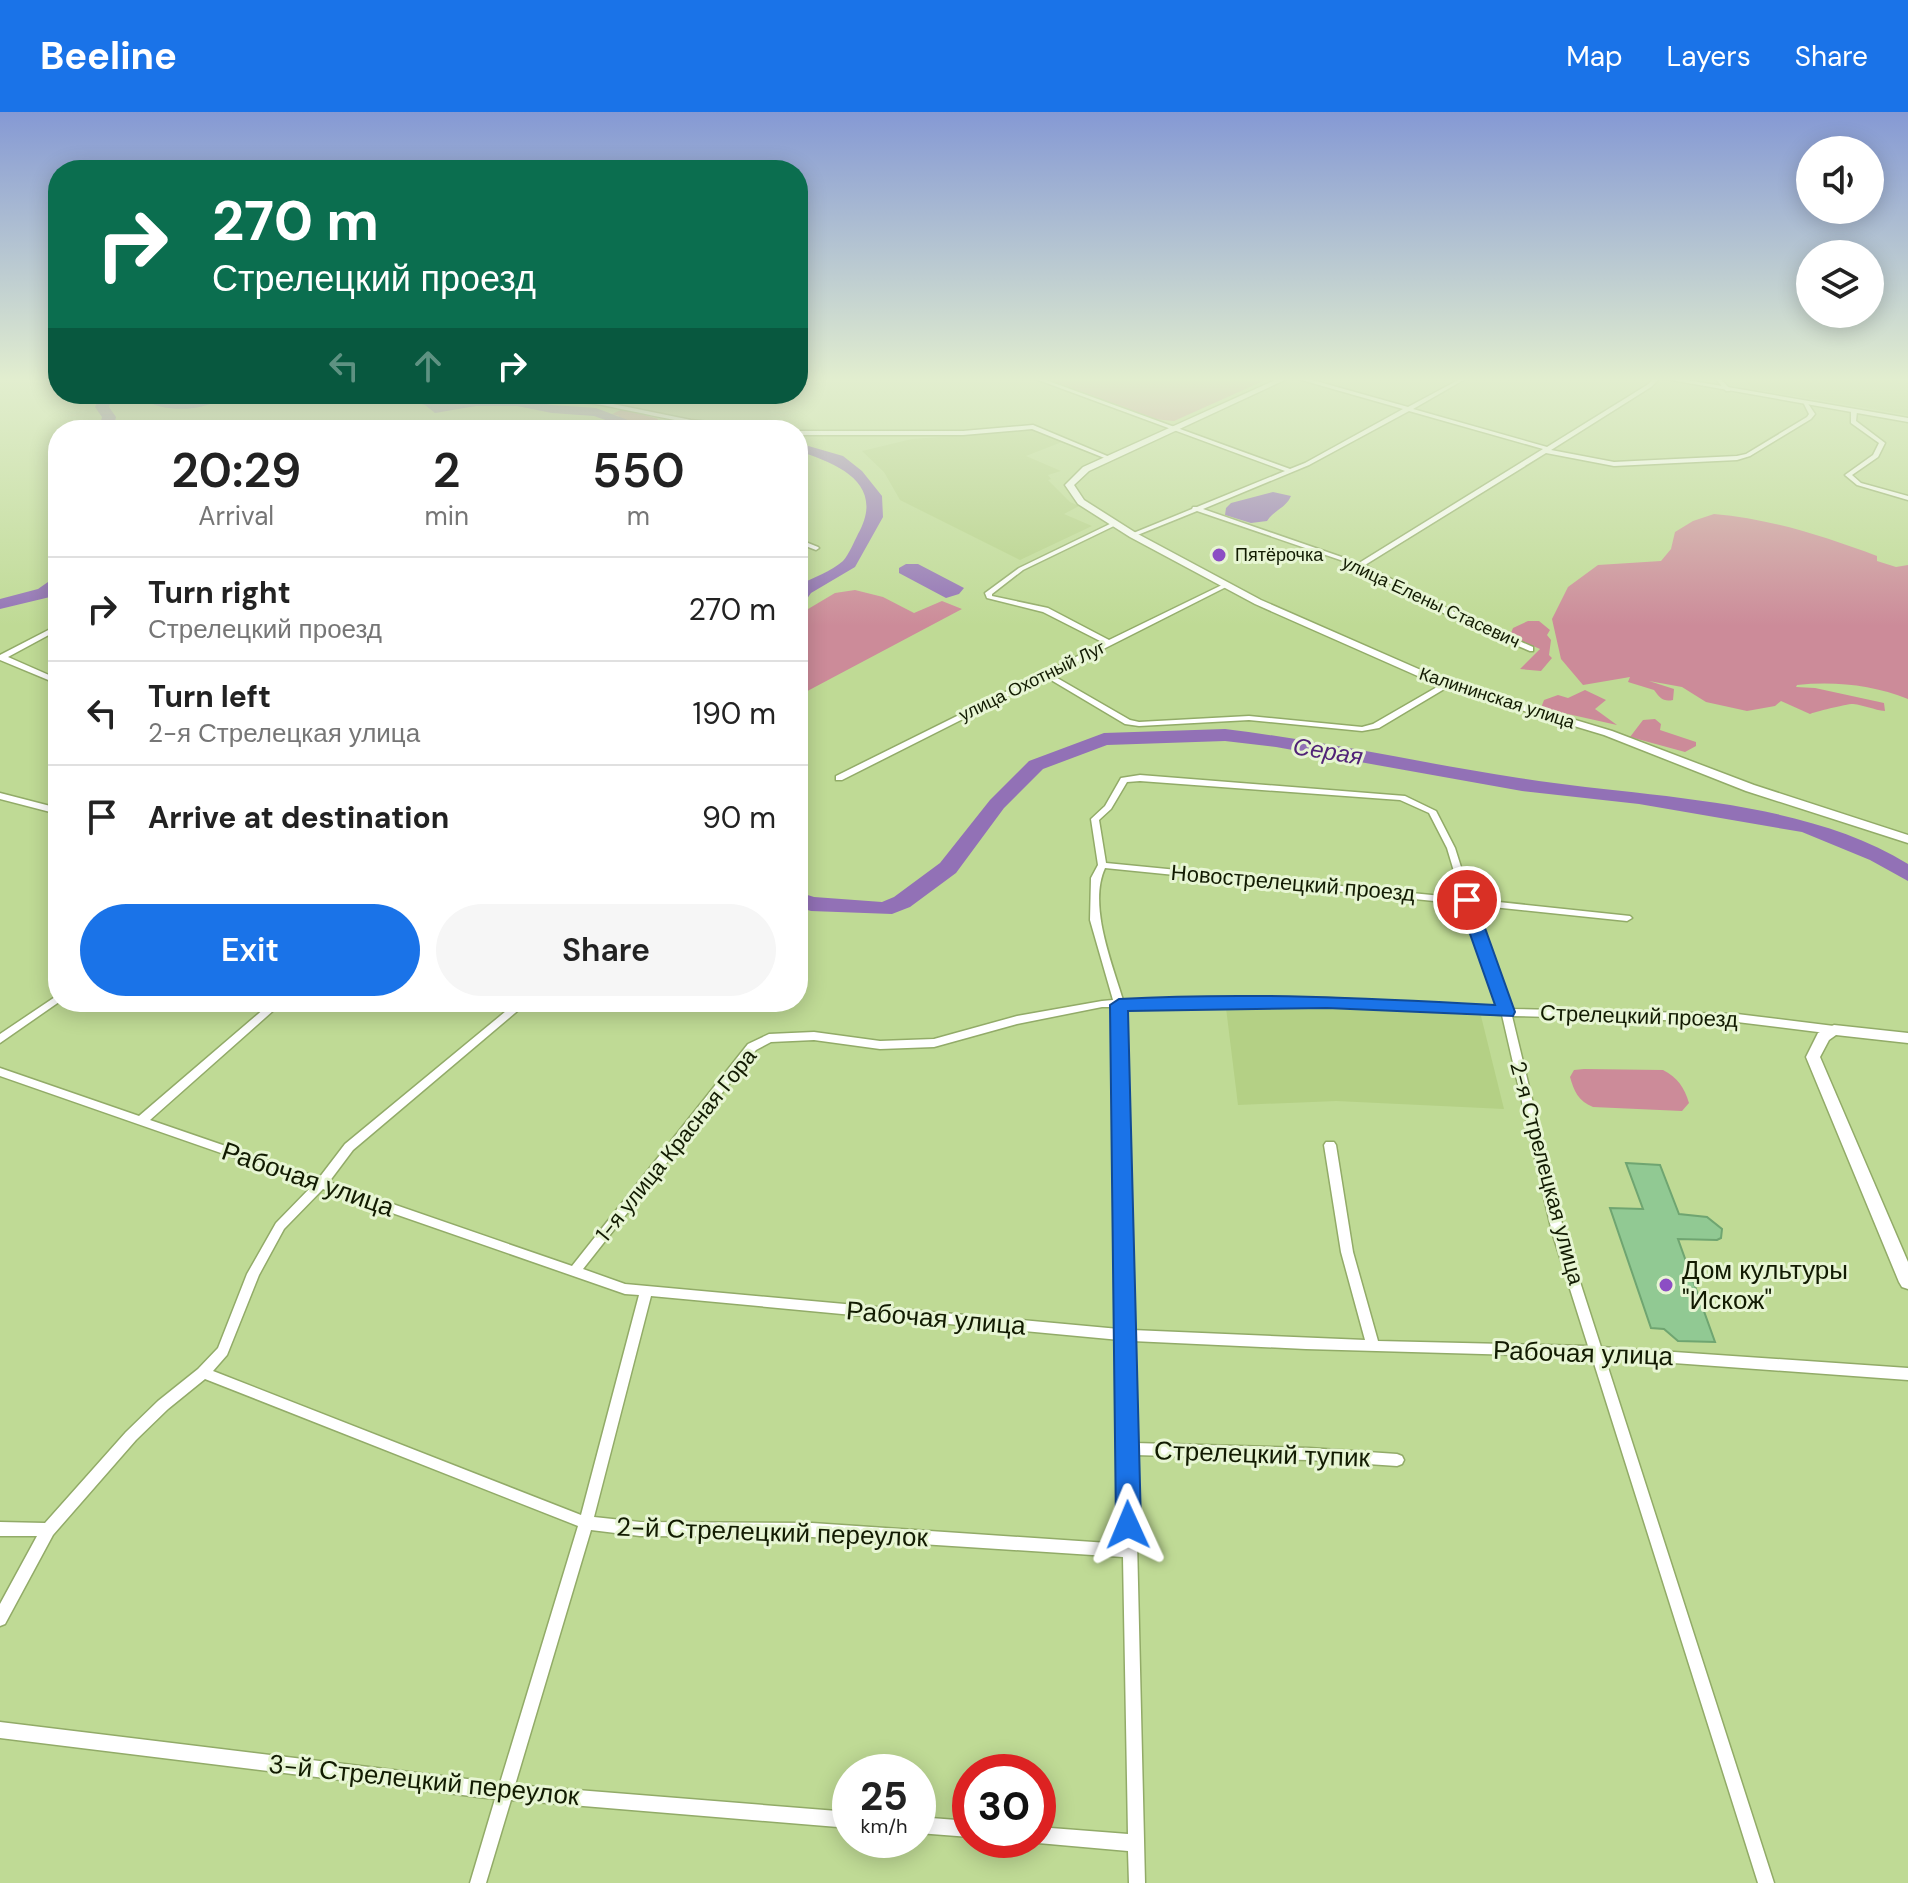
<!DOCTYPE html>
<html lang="en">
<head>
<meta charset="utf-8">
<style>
  :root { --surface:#fff; --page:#f6f6f6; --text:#222; --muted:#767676; --line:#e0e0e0; --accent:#1a73e8 }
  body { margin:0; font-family:"DM Sans",sans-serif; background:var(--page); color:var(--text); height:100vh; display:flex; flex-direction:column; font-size:30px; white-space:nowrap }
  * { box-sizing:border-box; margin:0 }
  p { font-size:26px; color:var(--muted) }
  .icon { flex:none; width:44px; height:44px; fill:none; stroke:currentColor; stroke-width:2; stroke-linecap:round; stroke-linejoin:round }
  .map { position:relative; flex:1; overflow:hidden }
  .side { position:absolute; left:48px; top:308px; width:760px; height:592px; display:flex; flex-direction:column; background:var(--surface); border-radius:32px; box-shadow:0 4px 20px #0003 }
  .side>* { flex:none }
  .hud { position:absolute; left:48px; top:48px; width:760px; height:244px; border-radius:32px; box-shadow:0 4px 20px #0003; background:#0b6e4f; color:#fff; overflow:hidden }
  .tools { position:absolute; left:1796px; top:24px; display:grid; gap:16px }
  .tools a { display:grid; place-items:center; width:88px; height:88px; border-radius:50%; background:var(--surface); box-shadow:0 4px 20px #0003; font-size:40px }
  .speed { position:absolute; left:832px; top:1642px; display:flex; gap:16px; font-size:40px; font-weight:700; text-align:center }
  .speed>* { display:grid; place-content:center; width:104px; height:104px; border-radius:50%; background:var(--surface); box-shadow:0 4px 20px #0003; line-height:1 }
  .speed small { font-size:20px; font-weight:400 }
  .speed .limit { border:12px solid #d22; background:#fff; color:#111 }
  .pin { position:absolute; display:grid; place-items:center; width:68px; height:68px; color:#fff; margin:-34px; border:4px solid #fff; border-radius:50%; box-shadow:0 2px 8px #0007 }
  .me { position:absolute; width:88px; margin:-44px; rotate:359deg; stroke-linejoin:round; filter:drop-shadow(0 0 6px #0008) }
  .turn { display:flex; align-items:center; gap:28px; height:168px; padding:0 32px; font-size:36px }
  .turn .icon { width:104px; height:104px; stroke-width:2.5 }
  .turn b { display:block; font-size:56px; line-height:68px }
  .lanes { display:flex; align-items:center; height:76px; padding:0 32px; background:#0003; justify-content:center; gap:40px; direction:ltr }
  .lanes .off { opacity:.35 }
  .eta { display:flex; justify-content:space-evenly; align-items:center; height:136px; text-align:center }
  .eta b { font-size:48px; font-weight:600; line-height:56px }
  .button { display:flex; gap:16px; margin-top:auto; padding:16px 32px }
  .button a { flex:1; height:92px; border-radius:48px; background:var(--accent); color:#fff; font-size:32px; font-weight:600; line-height:92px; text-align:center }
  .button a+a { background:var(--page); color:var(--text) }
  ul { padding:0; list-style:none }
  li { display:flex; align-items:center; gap:24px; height:104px; padding:0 32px; border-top:2px solid var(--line) }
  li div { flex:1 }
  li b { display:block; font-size:30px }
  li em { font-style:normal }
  header { display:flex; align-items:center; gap:48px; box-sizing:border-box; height:112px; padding:0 40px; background:var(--accent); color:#fff }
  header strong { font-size:38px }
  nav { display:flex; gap:44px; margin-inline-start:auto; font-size:28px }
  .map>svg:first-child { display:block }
</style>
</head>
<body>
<header>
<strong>Beeline</strong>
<nav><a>Map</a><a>Layers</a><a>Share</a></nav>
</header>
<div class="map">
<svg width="1908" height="1771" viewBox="0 0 1908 1771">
  <rect width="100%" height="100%" fill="#bfda95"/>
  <path fill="#b4d085" d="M1726 266H1908V303L1752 277 1743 266Z
    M1035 318 1062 330 1026 344 1061 359 1048 363 1051 367 1048 368 1070 390 1079 394 1064 402 1092 414 1020 448 900 388 884 360 862 339 912 327Z
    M1332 895 1481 904 1504 997 1336 989 1238 993 1226 896Z"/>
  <path fill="#cc8b99" d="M1042 266H1270L1174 309 1154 307Z
    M623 297 658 307 657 310 663 313 662 318H643L645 311 637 318H611L619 308V304L612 302Z
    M1714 402C1771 407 1823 424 1877 444V449L1896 455 1908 453V587C1873 573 1835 569 1797 573L1796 575 1815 576 1884 591 1885 599C1874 598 1864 593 1853 592 1851 591 1813 600 1810 602L1781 589 1775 594 1747 599 1706 590 1682 575 1649 569 1674 577 1673 588C1663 590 1660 586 1654 578L1628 570 1630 565 1583 573 1561 547 1552 507 1568 475 1598 453 1661 449 1671 437 1675 420 1693 409Z
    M855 478 883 485 914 501 942 489 962 497 798 584V503L835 481Z
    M1528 509H1539L1550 518 1547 523 1551 528 1549 543 1552 546 1541 559 1520 557 1540 537 1515 526 1511 521 1513 516Z
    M1585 578 1606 588 1595 597 1617 613 1541 596 1544 588 1558 583 1568 586Z
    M1655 607 1661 612 1660 618 1696 630V634L1685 640 1630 625 1643 608Z
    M1584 957 1663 958C1678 966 1684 975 1689 991L1682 999 1593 995C1578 989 1574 979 1570 965L1574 958Z"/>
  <path fill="#9271b6" d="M1273 380 1291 384C1286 396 1274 398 1267 409L1251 411 1225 403 1226 396 1231 391Z
    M906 452H918L964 476 959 482 946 486 899 461V456Z"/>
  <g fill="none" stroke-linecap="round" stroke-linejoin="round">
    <path fill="#9271b6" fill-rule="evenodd" d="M106 282H124L111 289 109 295 116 305 113 318H99L102 305 95 295 100 284Z
      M145 282H159L157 284C179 297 206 282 230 282 207 299 168 302 144 288Z
      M243 282H309L281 291Z
      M388 282H412L435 287 438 292 476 286H517L552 293 596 296 633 310 626 318H612L617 312 594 304 552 301 517 294H476L435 301 425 293Z
      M798 331 843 344 862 359 882 384 883 405 855 455 811 481 804 491 798 492 799 473C812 466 832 459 843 449 849 442 854 430 858 422 886 372 839 352 798 339Z
      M58 463V477L50 485 0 497V487L38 477Z
      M1225 617C1324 629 1421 651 1519 666 1642 686 1800 685 1908 752V769L1870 748 1802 720 1639 692 1522 679 1276 635 1225 629 1107 633 1043 657 1004 696 956 761 910 795 892 802 811 799 798 795V780L814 785 882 790 894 785 940 751 990 688 1029 649 1104 621Z"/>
  </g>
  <path fill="#91c993" stroke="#6fa571" stroke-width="2" d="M1626 1051 1660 1053 1679 1102 1707 1105 1722 1117 1721 1126 1717 1128 1678 1127 1715 1230 1678 1229 1664 1217 1651 1216 1610 1096 1643 1097Z"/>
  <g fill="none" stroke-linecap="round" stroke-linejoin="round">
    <defs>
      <path id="street" d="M1033 266H1040L1290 357 1305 351 1403 297 1298 267V266H1305L1408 295 1462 266H1467L1413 297 1547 335 1647 273 1655 266H1660L1651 275 1551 338 1614 350 1737 344 1746 342 1807 305 1809 302 1803 290H1807L1815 302 1811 307 1750 344 1737 348 1614 354 1546 341 1365 453 1464 505 1533 535V539H1530L1458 509 1358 454 1197 399 1135 424H1131V422L1192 397 1193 395H1197L1285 359ZM1409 299 1543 337 1359 451 1203 397 1309 353Z
        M1715 266H1720L1730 277V279H1726Z
        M506 282H525L598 289 691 308 765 316 768 318C711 318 657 304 602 293 572 288 540 287 509 284Z
        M1854 297 1857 299 1856 309 1885 331 1878 345 1852 363 1861 371 1908 384V388L1857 373 1845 363 1873 343 1879 331 1851 311V299Z
        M1033 313 1112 346 1107 347 1032 317 963 323H798V319H963Z
        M1114 410 1117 412 1116 413 1023 458 992 482V484L1048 496 1109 528 1224 472H1228V474L1052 563 1130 608 1139 610 1249 604 1362 615 1373 612 1444 571H1450L1451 573 1379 616 1362 619 1249 608 1139 614 1125 612 1046 565 842 668H836V664L1104 531 1043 500 987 486 985 481 1019 456Z
        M798 427 818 435 819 436 816 438 798 431Z
        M58 513V518L8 545 58 567V572L0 548V543Z
        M1140 663 1405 684 1436 699 1455 736 1471 787 1630 804 1632 806 1627 809 1473 793 1510 897 1737 902 1834 914 1839 918 1834 922 1737 910 1512 904 1564 1120 1601 1235 1908 1256V1268L1605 1246 1774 1771H1758L1592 1245 1306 1237 1132 1229 1135 1331 1309 1336 1397 1342 1402 1344 1404 1348 1402 1352 1397 1354 1309 1348 1135 1343 1145 1771H1129L1128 1739 1038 1731 1032 1728H1038V1715L1128 1722 1123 1445 812 1425 640 1424 591 1418 515 1673 850 1700V1716L511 1688 486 1771H470L495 1687 0 1626V1610L500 1671 578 1414 205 1267 168 1297 136 1328 53 1423 5 1512 0 1514V1492L37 1424H0V1410L45 1411 126 1320 158 1289 198 1257 218 1236 247 1162 276 1111 313 1073 0 964V956L139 1004 272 890H283L150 1008 319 1066 345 1032 517 890H528L353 1038 329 1070 572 1154 748 932 769 922 814 920 880 929 934 927 1017 904 1102 889 1113 888 1090 808 1091 766 1098 753 1091 707 1105 694 1121 666ZM1140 669 1400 688 1429 701 1447 736 1462 786 1106 751 1099 708 1111 697 1127 670ZM1105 756 1464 792 1500 896 1327 886 1123 888C1112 851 1088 793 1105 756ZM1327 892 1502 903 1552 1120 1588 1234 1378 1229 1353 1140 1336 1033 1334 1030H1326L1324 1033 1341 1140 1365 1228 1132 1218 1124 895ZM1102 895H1114L1119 1217 625 1172 583 1157 756 938 771 930 814 928 880 937 934 935 1017 912ZM323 1077 625 1182 639 1183 581 1403 213 1259 227 1243 259 1163 284 1117ZM651 1184 1120 1228 1123 1432 812 1411 640 1410 594 1405Z
        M0 681 58 696V702L0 687Z
        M58 883V890H59L0 931V922Z
        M918 1705 970 1709V1725L918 1721Z"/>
      <path id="secondary" d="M1280 266H1289L1089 359 1074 373 1084 388 1136 421 1261 488 1446 569 1612 619 1754 673 1908 723V731L1746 679 1604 623 1438 573 1255 492 1130 425 1078 392 1065 373 1083 355Z
        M1660 266H1675L1908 306V310Z
        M1834 913 1908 921V931L1836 923 1829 928 1820 945 1908 1150V1177L1902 1175 1899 1170 1806 945 1818 921Z"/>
    </defs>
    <use href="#street" stroke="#92ab68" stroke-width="3"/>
    <use href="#secondary" stroke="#92ab68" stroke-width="3"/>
    <use href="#street" fill="#fff" fill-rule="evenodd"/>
    <use href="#secondary" fill="#fff" fill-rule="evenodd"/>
  </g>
  <linearGradient id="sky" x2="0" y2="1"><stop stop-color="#8599d4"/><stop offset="0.52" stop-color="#e2eecf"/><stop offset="1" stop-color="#e2eecf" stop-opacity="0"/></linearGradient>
  <rect width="1908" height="514" fill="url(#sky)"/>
  <path fill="#1a73e8" stroke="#114b97" stroke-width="2" d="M1467 782 1475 788 1515 900 1513 904 1327 896 1128 899 1141 1413 1137 1422 1128 1425 1119 1422 1116 1413 1110 893 1119 887C1245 880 1369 886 1495 893L1458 788Z"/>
  <g fill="#8c4ec4" stroke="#e7f5d3" stroke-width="3">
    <circle cx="1219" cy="443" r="8"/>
    <circle cx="1666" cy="1173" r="8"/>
  </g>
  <g text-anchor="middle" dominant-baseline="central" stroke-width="6" stroke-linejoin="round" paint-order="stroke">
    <g font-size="18" fill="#121b02" stroke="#e7f5d3" text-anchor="start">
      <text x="1235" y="443">Пятёрочка</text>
    </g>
    <g font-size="18" fill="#121b02" stroke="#e7f5d3">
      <text transform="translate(1431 490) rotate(25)">улица Елены Стасевич</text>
      <text transform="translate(1032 569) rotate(-26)">улица Охотный Луг</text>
      <text transform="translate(1497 586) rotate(18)">Калининская улица</text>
    </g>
    <g font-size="22" fill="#121b02" stroke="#e7f5d3">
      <text transform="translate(1293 771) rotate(5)">Новострелецкий проезд</text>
      <text transform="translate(1639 904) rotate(2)">Стрелецкий проезд</text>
      <text transform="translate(676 1033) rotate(-51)">1-я улица Красная Гора</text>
      <text transform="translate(1547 1061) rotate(75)">2-я Стрелецкая улица</text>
    </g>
    <g font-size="24" font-style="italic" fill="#512377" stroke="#e7f5d3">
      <text transform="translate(1328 639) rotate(9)">Серая</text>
    </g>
    <g font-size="26" fill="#121b02" stroke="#e7f5d3">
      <text transform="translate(308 1067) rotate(19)">Рабочая улица</text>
      <text transform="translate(936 1206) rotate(5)">Рабочая улица</text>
      <text transform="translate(1583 1241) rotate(2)">Рабочая улица</text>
      <text transform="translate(1262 1342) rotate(2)">Стрелецкий тупик</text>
      <text transform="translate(772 1420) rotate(2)">2-й Стрелецкий переулок</text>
      <text transform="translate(424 1668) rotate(6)">3-й Стрелецкий переулок</text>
    </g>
    <g font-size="26" fill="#121b02" stroke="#e7f5d3" text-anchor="start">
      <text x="1682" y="1158">Дом культуры<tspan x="1682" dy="30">"Искож"</tspan></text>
    </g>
  </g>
</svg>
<div class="tools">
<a><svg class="icon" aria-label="sound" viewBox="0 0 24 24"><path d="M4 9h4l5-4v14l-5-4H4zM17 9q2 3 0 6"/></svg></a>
<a><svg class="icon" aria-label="layers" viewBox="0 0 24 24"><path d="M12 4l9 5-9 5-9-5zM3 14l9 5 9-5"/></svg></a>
</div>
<div class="speed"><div>25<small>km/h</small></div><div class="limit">30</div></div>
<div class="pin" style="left:1467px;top:788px;background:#d93025"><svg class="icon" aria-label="arrive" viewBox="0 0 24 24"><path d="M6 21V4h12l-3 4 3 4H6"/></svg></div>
<svg class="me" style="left:1128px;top:1413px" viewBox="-20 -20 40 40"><path d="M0-17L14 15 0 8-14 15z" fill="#1a73e8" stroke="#fff" stroke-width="4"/></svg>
<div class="hud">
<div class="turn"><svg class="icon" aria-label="right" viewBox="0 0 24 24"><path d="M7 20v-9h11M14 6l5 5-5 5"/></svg><div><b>270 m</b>Стрелецкий проезд</div></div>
<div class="lanes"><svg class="icon off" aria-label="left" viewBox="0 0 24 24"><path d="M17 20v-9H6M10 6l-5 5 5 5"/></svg><svg class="icon off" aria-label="ahead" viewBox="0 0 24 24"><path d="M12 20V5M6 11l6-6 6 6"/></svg><svg class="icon" aria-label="right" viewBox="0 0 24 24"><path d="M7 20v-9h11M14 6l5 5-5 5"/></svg></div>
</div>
<section class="side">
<div class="eta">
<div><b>20:29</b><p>Arrival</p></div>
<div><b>2</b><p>min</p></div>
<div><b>550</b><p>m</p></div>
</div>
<ul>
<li><svg class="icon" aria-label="right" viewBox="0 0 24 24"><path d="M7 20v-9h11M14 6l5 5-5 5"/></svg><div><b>Turn right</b><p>Стрелецкий проезд</p></div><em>270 m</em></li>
<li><svg class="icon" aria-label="left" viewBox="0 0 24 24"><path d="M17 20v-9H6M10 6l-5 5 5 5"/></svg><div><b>Turn left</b><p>2-я Стрелецкая улица</p></div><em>190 m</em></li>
<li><svg class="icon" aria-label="arrive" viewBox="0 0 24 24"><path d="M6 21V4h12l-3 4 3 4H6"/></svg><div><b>Arrive at destination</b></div><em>90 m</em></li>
</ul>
<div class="button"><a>Exit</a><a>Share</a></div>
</section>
</div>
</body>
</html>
